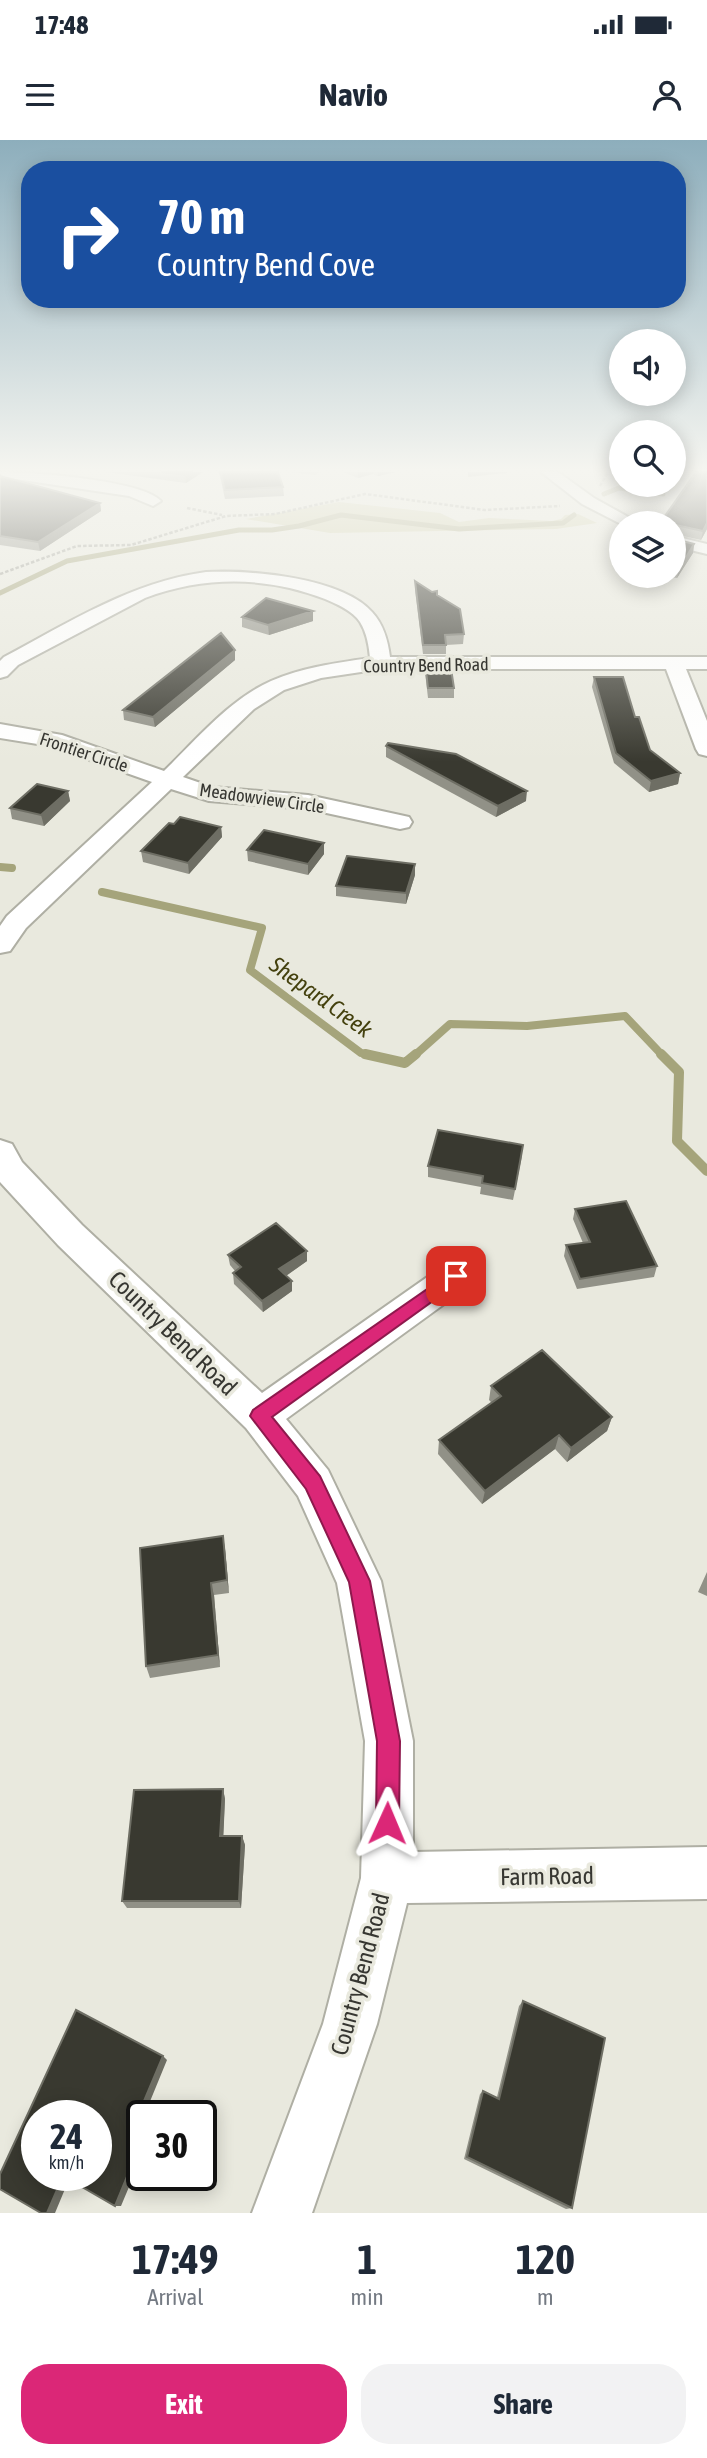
<!DOCTYPE html>
<html lang="en">
<head>
<meta charset="utf-8">
<style>
  :root { --surface:#fff; --page:#f2f2f3; --text:#1f2937; --muted:#747a83; --accent:#db2777 }
  body { margin:0; font-family:"Asap Condensed",sans-serif; background:var(--page); color:var(--text); height:100vh; display:flex; flex-direction:column; font-size:26px; white-space:nowrap }
  * { box-sizing:border-box; margin:0 }
  p { font-size:23px; color:var(--muted) }
  .icon { flex:none; width:38px; height:38px; fill:none; stroke:currentColor; stroke-width:2; stroke-linecap:round; stroke-linejoin:round }
  .map { position:relative; height:2073px; overflow:hidden }
  .details { display:flex; flex-direction:column; background:var(--surface); flex:1 }
  .details>* { flex:none }
  .hud { position:absolute; left:21px; top:21px; width:665px; height:147px; border-radius:28px; box-shadow:0 4px 18px #0003; background:#1a4fa0; color:#fff; overflow:hidden }
  .controls { position:absolute; left:609px; top:189px; display:grid; gap:14px }
  .controls a { display:grid; place-items:center; width:77px; height:77px; border-radius:50%; background:var(--surface); box-shadow:0 4px 18px #0003; font-size:35px }
  .speed { position:absolute; left:21px; top:1960px; display:flex; gap:14px; font-size:35px; font-weight:700; text-align:center }
  .speed>* { display:grid; place-content:center; width:91px; height:91px; border-radius:50%; background:var(--surface); box-shadow:0 4px 18px #0003; line-height:1 }
  .speed small { font-size:18px; font-weight:400 }
  .speed .limit { border:4px solid #111; border-radius:10px; background:#fff; color:#111 }
  .pin { position:absolute; display:grid; place-items:center; width:60px; height:60px; color:#fff; margin:-30px; border-radius:14px; box-shadow:0 4px 10px #0006 }
  .me { position:absolute; width:77px; margin:-38px; rotate:1deg; stroke-linejoin:round; filter:drop-shadow(0 0 5px #0008) }
  .turn { display:flex; align-items:center; gap:24px; height:147px; padding:0 21px; font-size:32px }
  .turn .icon { width:91px; height:91px; stroke-width:2.5 }
  .turn b { display:block; font-size:49px; line-height:60px }
  .eta { display:flex; justify-content:space-evenly; align-items:center; height:119px; text-align:center }
  .eta b { font-size:42px; font-weight:700; line-height:49px }
  .cta { display:flex; gap:14px; margin-top:auto; padding:14px 21px }
  .cta a { flex:1; height:80px; border-radius:28px; background:var(--accent); color:#fff; font-size:28px; font-weight:700; line-height:80px; text-align:center }
  .cta a+a { background:var(--page); color:var(--text) }
  .status { display:flex; justify-content:space-between; align-items:center; height:49px; padding:0 35px; background:var(--surface); direction:ltr }
  .status svg { height:19px; fill:currentColor }
  header { display:flex; justify-content:space-between; align-items:center; height:91px; padding:0 21px; background:var(--surface); font-size:32px; font-weight:700 }
  .map>svg:first-child { display:block }
</style>
</head>
<body>
<div class="status"><b>17:48</b><svg viewBox="0 0 49 12"><path d="M0 12V9h3v3zM5 12V6h3v6zM10 12V3h3v9zM15 12V0h3v12zM26 1h20v11H26zM47 4h2v5h-2z"/></svg></div>
<header><svg class="icon" aria-label="menu" viewBox="0 0 24 24"><path d="M4 6h16M4 12h16M4 18h16"/></svg>Navio<svg class="icon" aria-label="person" viewBox="0 0 24 24"><circle cx="12" cy="8" r="4"/><path d="M4 21q1-7 8-7t8 7"/></svg></header>
<div class="map">
<svg width="707" height="2073" viewBox="0 0 707 2073">
  <rect width="100%" height="100%" fill="#e9e9de"/>
  <path fill="#cfcea8" d="M339 362 440 373 459 382 489 378 552 381 561 379 565 375 578 374 597 383 556 389 330 393 246 379Z"/>
  <g fill="none" stroke-linecap="round" stroke-linejoin="round">
    <path stroke="#a5a47b" stroke-width="5" d="M604 354 619 348 663 354
      M0 453 67 421 239 390H272L299 386 341 375 459 389 563 383 574 375"/>
    <path stroke="#a5a47b" stroke-width="8" d="M0 727 12 728
      M102 752 262 788 250 830 361 913 372 916
      M414 916 450 884 527 886 625 876 663 916"/>
    <path stroke="#a5a47b" stroke-width="10" d="M365 914 405 923 416 914
      M661 914 679 932 677 1001 707 1031"/>
    <defs>
      <path id="minor" d="M0 332C31 332 142 340 161 361L153 366 129 356 2 337Z
        M541 332H558L594 358 639 383 621 384 582 364Z
        M674 396 707 404V414L674 406Z
        M206 432C251 430 341 437 372 472 384 485 388 501 390 517H707V529H686L707 581V616L699 614 696 609 666 529H381L321 538 284 550 254 569 183 637 212 647 308 655 400 675 409 677 412 682 409 687 400 689 308 669 209 661 171 649 26 788 10 811 0 813V786L7 776 152 642 50 606 0 598V584L62 595 164 631C196 600 230 559 271 541 303 527 336 523 370 518 369 507 367 493 360 482 353 471 337 464 325 459 266 436 204 436 145 458L18 525 7 536 0 538V521L4 517C70 482 132 442 206 432Z
        M0 1000 12 1004 22 1022 82 1085 262 1253 443 1126 456 1122 469 1126 474 1136 469 1146 286 1279 328 1330 381 1441 413 1601V1712L707 1707V1759L407 1763 377 1884 312 2073H252L323 1884 361 1738 365 1601 337 1443 298 1356 246 1288 58 1105 0 1042Z"/>
    </defs>
    <use href="#minor" stroke="#afafa4" stroke-width="4"/>
    <path stroke="#a0a097" stroke-width="2.5" stroke-dasharray="3.5 2" stroke-linecap="butt" d="M600 346 608 332
      M187 368 222 375
      M0 434 77 406 131 405 226 376 275 374 365 354 485 370 560 366"/>
    <use href="#minor" fill="#fff" fill-rule="evenodd"/>
  </g>
  <path fill="#919187" d="M106 332H203L186 343Z
    M219 332H278L283 347 284 356 225 359Z
    M291 332H319L315 335Z
    M343 332H396L378 336 373 334 358 338Z
    M694 332H707V389L701 400 674 394V383L695 333Z
    M0 336 100 363 101 371 40 411 0 405Z
    M674 399 694 404 693 413 677 438 664 436H674Z
    M415 441 437 455 464 494 463 504 446 505V514H423L415 450Z
    M242 477 313 481 269 495 242 487Z
    M235 510V520L155 587 124 580 123 570Z
    M425 522 454 548V558H428L425 532Z
    M594 537 635 577 650 610 680 633 678 644 649 652 614 623 592 547Z
    M386 606 526 661 496 677 386 617Z
    M68 651 70 661 44 686 12 679 10 668Z
    M174 684 221 687 222 697 189 734 143 722 141 711Z
    M324 703V714L308 735 248 721 247 710Z
    M415 724V735L406 764 336 756V746Z
    M522 1016 513 1060 480 1054 481 1047 428 1037V1026Z
    M575 1069 657 1126 654 1137 577 1149 564 1116 566 1105 583 1103 573 1079Z
    M228 1115 307 1121 286 1136 292 1141V1151L263 1172 234 1144 233 1133 235 1131 230 1125Z
    M491 1246 612 1277 607 1291 567 1322 555 1309 482 1364 438 1314 439 1300 492 1263 489 1260Z
    M225 1409 229 1453 214 1455 220 1527 150 1538 146 1526Z
    M707 1432V1456L698 1452Z
    M223 1649 225 1659 223 1696H242L245 1705 241 1768H127L122 1761Z
    M523 1861 572 2068 566 2069 464 2019 480 1954 483 1951 497 1957 519 1866Z"/>
  <path fill="#6e6e64" d="M190 332H203L186 343 185 335Z
    M358 332H373V334L358 338Z
    M378 332H396L378 336Z
    M468 332H507V333L468 337Z
    M100 363 101 371 40 411 38 402Z
    M707 383V389L701 400 703 391Z
    M694 404 693 413 677 438 679 429Z
    M313 471V481L269 495 268 485Z
    M235 510V520L155 587 153 577Z
    M680 633 678 644 649 652 651 641Z
    M68 651 70 661 44 686 41 675Z
    M527 651 526 661 496 677 498 666Z
    M221 687 222 697 189 734 188 723Z
    M324 703V714L308 735V724Z
    M415 724V735L406 764V753Z
    M307 1111V1121L280 1140 279 1129Z
    M292 1141V1151L263 1172 262 1161Z
    M612 1277 607 1291 567 1322 571 1308Z
    M559 1295 555 1309 482 1364 485 1351Z
    M223 1396 225 1409 229 1453 227 1440Z
    M211 1443 214 1455 220 1527 218 1515Z
    M223 1649 225 1659 223 1705 220 1696Z
    M242 1696 245 1705 241 1768 239 1761Z
    M163 1916 167 1920 144 1976H142V1982L138 1990 142 1992 133 1987Z
    M142 2000V2016L121 2066H115Z
    M63 2036 70 2037 55 2073H47Z"/>
  <path fill="#393930" stroke="#6e6e64" stroke-width="2" fill-rule="evenodd" d="M161 332H190L185 335Z
    M220 332H278L283 347 225 350Z
    M696 332H707V383L703 391 676 385 674 387V383H660Z
    M0 336 100 363 38 402 0 396Z
    M674 399 694 404 679 429 674 428Z
    M415 441 432 452 437 451V455L460 469 464 494 445 495 446 505H423Z
    M266 458 313 471 268 485 242 477Z
    M221 493 235 510 153 577 123 570Z
    M425 522H450L454 548H428Z
    M594 537H623L635 577H639L650 610 680 633 651 641 616 613Z
    M388 603 456 614 527 651 498 666 386 606Z
    M37 644 68 651 41 675 10 668Z
    M180 677 221 687 188 723 141 711 169 683 174 684Z
    M264 690 324 703 308 724 247 710Z
    M347 716 415 724 406 753 336 746Z
    M438 990 523 1005 515 1049 482 1043 483 1036 428 1026Z
    M626 1061 657 1126 580 1139 566 1105 590 1102 575 1069Z
    M276 1083 307 1111 279 1129 292 1141 262 1161 233 1133 241 1127 228 1115Z
    M542 1210 612 1277 571 1308 559 1295 485 1351 439 1300 501 1256 491 1246Z
    M223 1396 227 1440 211 1443 218 1515 146 1526 140 1408Z
    M223 1649 220 1696H242L239 1761H122L134 1650Z
    M523 1861 605 1898 572 2068 467 2017 483 1951 499 1959Z
    M76 1870 163 1916 133 1987 142 1992V2000L115 2066 63 2036 47 2073H41L0 2049V2034ZM37 1976H96V2035H37Z"/>
  <linearGradient id="sky" x2="0" y2="1"><stop stop-color="#8daebc"/><stop offset="0.53" stop-color="#f5f5f0"/><stop offset="1" stop-color="#f5f5f0" stop-opacity="0"/></linearGradient>
  <rect width="707" height="622" fill="url(#sky)"/>
  <path fill="#db2777" stroke="#8e194d" stroke-width="2" d="M456 1129 462 1131 464 1136 462 1140 272 1277 320 1336 370 1441 400 1601 399 1683 396 1692 387 1695 379 1692 376 1683 377 1601 349 1442 306 1349 250 1276 253 1270Z"/>
  <g text-anchor="middle" dominant-baseline="central" stroke-width="7" stroke-linejoin="round" paint-order="stroke">
    <g font-size="18" fill="#363631" stroke="#e9e9de">
      <text transform="translate(426 525) rotate(-1)">Country Bend Road</text>
      <text transform="translate(84 612) rotate(18)">Frontier Circle</text>
      <text transform="translate(262 658) rotate(8)">Meadowview Circle</text>
    </g>
    <g font-size="23" font-style="italic" fill="#44410e" stroke="#e9e9de">
      <text transform="translate(321 857) rotate(36)">Shepard Creek</text>
    </g>
    <g font-size="24" fill="#363631" stroke="#e9e9de">
      <text transform="translate(173 1193) rotate(44)">Country Bend Road</text>
      <text transform="translate(547 1736) rotate(-1)">Farm Road</text>
      <text transform="translate(360 1834) rotate(-75)">Country Bend Road</text>
    </g>
  </g>
</svg>
<div class="controls">
<a><svg class="icon" aria-label="sound" viewBox="0 0 24 24"><path d="M4 9h4l5-4v14l-5-4H4zM17 9q2 3 0 6"/></svg></a>
<a><svg class="icon" aria-label="search" viewBox="0 0 24 24"><circle cx="10" cy="10" r="6"/><path d="M15 15l6 6"/></svg></a>
<a><svg class="icon" aria-label="layers" viewBox="0 0 24 24"><path d="M12 4l9 5-9 5-9-5zM3 14l9 5 9-5"/></svg></a>
</div>
<div class="speed"><div>24<small>km/h</small></div><div class="limit">30</div></div>
<div class="pin" style="left:456px;top:1136px;background:#d93025"><svg class="icon" aria-label="arrive" viewBox="0 0 24 24"><path d="M6 21V4h12l-3 4 3 4H6"/></svg></div>
<svg class="me" style="left:387px;top:1683px" viewBox="-20 -20 40 40"><path d="M0-17L14 15 0 8-14 15z" fill="#db2777" stroke="#fff" stroke-width="4"/></svg>
<div class="hud">
<div class="turn"><svg class="icon" aria-label="right" viewBox="0 0 24 24"><path d="M7 20v-9h11M14 6l5 5-5 5"/></svg><div><b>70 m</b>Country Bend Cove</div></div>
</div>
</div>
<section class="details">
<div class="eta">
<div><b>17:49</b><p>Arrival</p></div>
<div><b>1</b><p>min</p></div>
<div><b>120</b><p>m</p></div>
</div>
<div class="cta"><a>Exit</a><a>Share</a></div>
</section>
</body>
</html>
